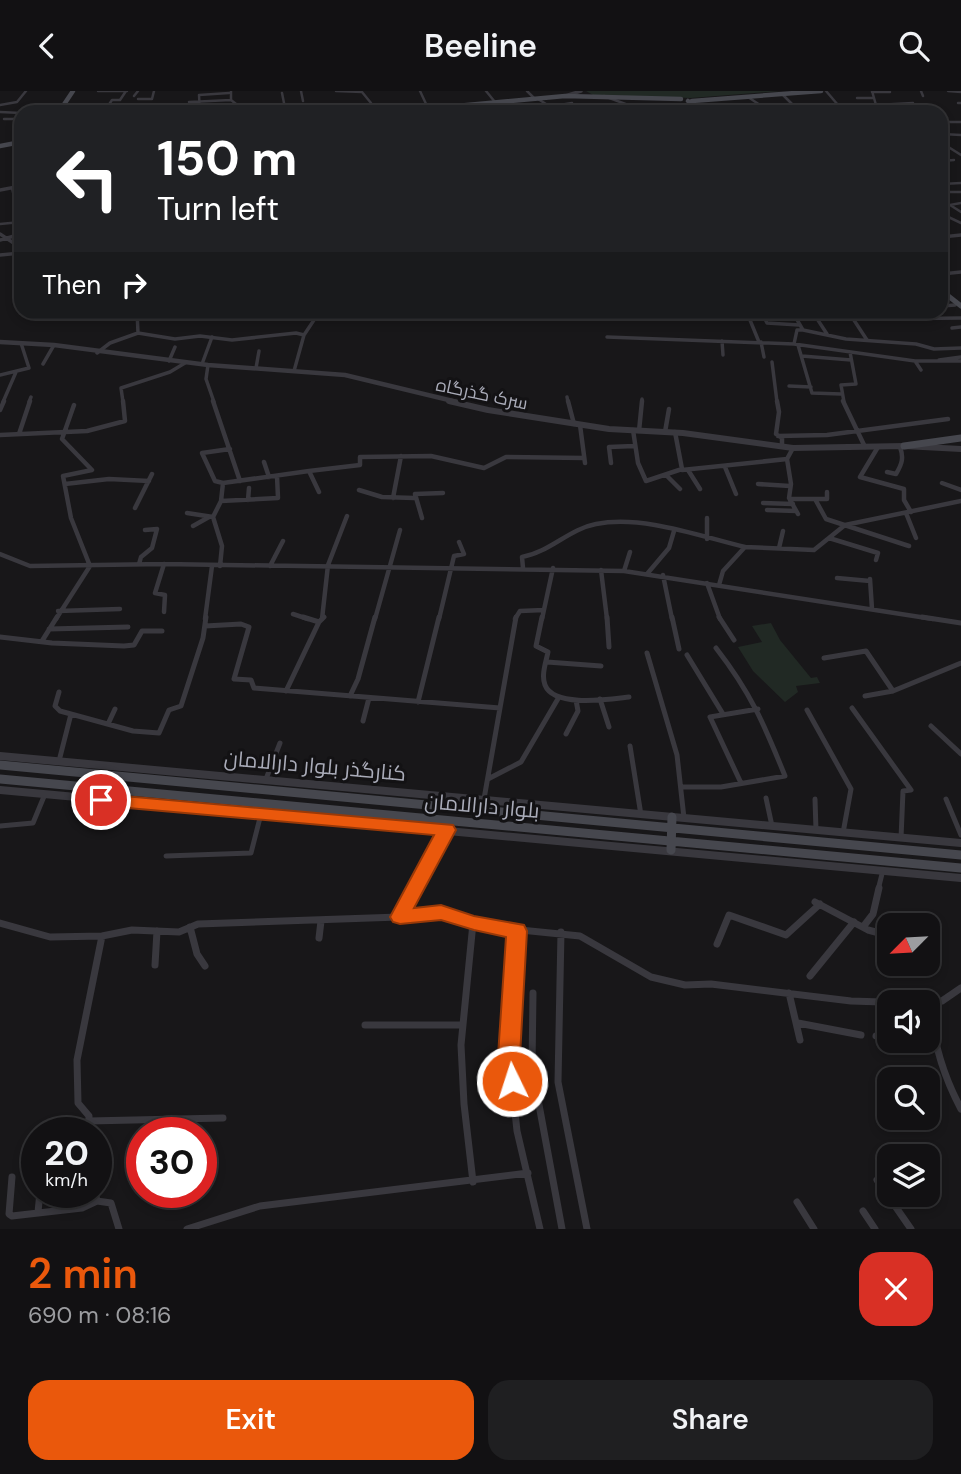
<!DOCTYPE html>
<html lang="en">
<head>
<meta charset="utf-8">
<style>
  :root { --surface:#121113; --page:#1f1f21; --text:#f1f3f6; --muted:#9c9da0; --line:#313133; --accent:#ea580c }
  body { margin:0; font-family:"DM Sans",Cairo,sans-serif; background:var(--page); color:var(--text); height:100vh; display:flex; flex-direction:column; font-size:26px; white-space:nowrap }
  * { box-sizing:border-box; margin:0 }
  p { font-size:23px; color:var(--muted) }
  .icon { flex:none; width:38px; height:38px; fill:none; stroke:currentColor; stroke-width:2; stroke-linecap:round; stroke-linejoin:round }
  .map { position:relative; height:1138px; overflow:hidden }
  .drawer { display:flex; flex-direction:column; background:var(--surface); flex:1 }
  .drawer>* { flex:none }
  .top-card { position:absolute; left:14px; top:14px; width:934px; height:214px; border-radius:21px; box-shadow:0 4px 10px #0003,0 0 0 2px var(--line); background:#202124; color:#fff; overflow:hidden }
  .needle { width:46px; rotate:246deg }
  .tools { position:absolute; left:877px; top:822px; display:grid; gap:14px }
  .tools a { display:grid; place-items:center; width:63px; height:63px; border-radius:14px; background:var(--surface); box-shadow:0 4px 10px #0003,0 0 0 2px var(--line); font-size:35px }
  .speed { position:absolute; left:21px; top:1026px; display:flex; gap:14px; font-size:35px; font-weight:700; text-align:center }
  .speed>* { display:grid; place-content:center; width:91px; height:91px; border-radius:50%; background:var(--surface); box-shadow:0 4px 10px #0003,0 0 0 2px var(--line); line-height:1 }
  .speed small { font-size:18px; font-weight:400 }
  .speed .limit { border:10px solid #d22; background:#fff; color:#111 }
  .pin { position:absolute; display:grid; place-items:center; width:60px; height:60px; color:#fff; margin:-30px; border:4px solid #fff; border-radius:50%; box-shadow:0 2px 7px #0007 }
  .me { position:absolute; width:77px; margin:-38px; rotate:356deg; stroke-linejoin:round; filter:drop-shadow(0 0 5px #0008) }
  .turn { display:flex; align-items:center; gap:24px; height:147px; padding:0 28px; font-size:32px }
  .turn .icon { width:91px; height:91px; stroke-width:2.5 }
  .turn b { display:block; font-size:49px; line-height:60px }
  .then { display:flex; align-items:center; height:66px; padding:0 28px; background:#0003; gap:14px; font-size:26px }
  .round { display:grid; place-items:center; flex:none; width:74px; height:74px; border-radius:21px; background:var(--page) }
  .head { display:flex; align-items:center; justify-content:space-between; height:119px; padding:0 28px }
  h1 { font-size:42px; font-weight:600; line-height:52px; color:var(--accent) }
  .primary-button { display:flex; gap:14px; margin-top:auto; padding:14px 28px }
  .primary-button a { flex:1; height:80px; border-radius:21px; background:var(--accent); color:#fff; font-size:28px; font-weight:600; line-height:80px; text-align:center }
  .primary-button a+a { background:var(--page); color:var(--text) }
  header { display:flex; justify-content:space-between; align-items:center; height:91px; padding:0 28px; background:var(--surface); font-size:32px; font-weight:600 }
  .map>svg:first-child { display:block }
</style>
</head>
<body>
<header><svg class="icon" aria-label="back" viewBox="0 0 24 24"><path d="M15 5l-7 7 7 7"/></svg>Beeline<svg class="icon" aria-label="search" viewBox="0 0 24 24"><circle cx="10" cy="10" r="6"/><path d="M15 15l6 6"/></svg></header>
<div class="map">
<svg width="961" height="1138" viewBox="0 0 961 1138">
  <rect width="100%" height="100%" fill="#181719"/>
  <path fill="#212924" d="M586 0H780L691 7 593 4Z
    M771 532 780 549 811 587 817 586 820 592 796 595 798 601 785 611 753 580 738 556 762 551 752 535Z"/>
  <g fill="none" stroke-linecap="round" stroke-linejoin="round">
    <path stroke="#39383e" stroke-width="2.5" d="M98 0H127
      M231 0V9L245 20 285 17 282 2
      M301 0 303 10
      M336 0 362 1 371 12 373 21
      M420 0 427 15
      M486 0 495 11
      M527 0 534 7
      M826 0 844 21
      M872 0 876 14 884 21
      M921 0 923 5
      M948 0 961 1
      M872 1H890
      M782 3 800 21
      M134 5 138 0
      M604 5 647 21
      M748 6 760 14
      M857 7H873
      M138 8H152L154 0
      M189 11 231 9
      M499 12 505 21
      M958 12H961
      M0 14 17 11 26 0
      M876 14 913 12
      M108 15 112 9H120L126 0
      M345 16 426 13
      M541 17 572 12
      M652 17 751 14
      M780 17H796
      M0 21 21 22
      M101 21 150 20 154 14
      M174 21 175 15
      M200 21 199 4 229 2
      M522 21 546 13 538 8
      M604 21 623 20
      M4 28H21
      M942 31H961
      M942 43 961 44
      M942 52 961 64
      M942 70 954 69
      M942 93 961 92
      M12 97 15 110
      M942 101H961
      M950 114 961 121
      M950 114 961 112
      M942 123 961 132
      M0 133 21 131"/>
    <path stroke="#39383e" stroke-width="3.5" d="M0 143 21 157
      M942 146 961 144
      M0 149 21 143
      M0 164 21 162
      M942 183 961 181
      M942 215 955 214
      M137 220 138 242
      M639 220 659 223 676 221
      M761 220 767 232 799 234
      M792 220 803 239 846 248 916 253 934 258 961 257
      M812 220 827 243
      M848 220 867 249
      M498 227 569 228 605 220
      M879 228 961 227
      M750 229 759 251
      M952 237 961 236
      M607 246 794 253 915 270H961
      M722 250 723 264
      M761 251 764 266
      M794 253 797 239H803
      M798 254 812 302 841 303
      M97 262 110 252 138 242 175 248 200 245 232 249 296 242 304 244
      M802 265 851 269
      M939 269 961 266
      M169 270 175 256
      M915 270 921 279
      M772 271 777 311
      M43 273 54 254
      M202 273 212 246
      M208 274 206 288 214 311
      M256 277 259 260
      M294 280 304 244 316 226 315 220
      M0 284 29 277 21 252
      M789 295 811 296
      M567 306 568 311
      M3 311 16 281
      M29 311 31 306
      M123 311 121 297 170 281 185 272
      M642 311V308
      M844 311 841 294 856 293 850 261"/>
    <path stroke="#39383e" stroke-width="4.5" d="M213 310 240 390
      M568 310 574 333
      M777 310 779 321 776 343 782 347V355
      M843 310 865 356
      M74 314 62 348 92 379 63 385 71 427 90 475
      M0 319 4 310
      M580 334 585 372
      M633 339 638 372 646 390 682 378 675 341
      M639 340 642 310
      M665 341 669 318
      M19 343 30 310
      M0 344 87 340 125 330 123 310
      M778 345 827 344 948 328
      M878 356 860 386 904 398V409L911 421
      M793 357 787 368 791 393 789 407 798 423
      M230 358 202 362 215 390 223 392 309 380 319 401
      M264 371 269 386
      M611 372 609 356 634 355
      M725 376 736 403
      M682 379 787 368
      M688 379 700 398
      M309 380 360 374V366L431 365 484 377 506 366 584 367
      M887 381 896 383C902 373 904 367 900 356
      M666 384 680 398
      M942 392 961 399
      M65 393 109 388 149 390
      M758 393 790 395
      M359 399 382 406 414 407
      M393 407 401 365
      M790 408H827V401
      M815 408 826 428 909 455
      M248 409 249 397
      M221 410 278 407 277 385
      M763 412 793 413
      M135 417 152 383
      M767 419 796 420
      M187 422 213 426
      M906 422 916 447
      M422 427 415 403 443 402
      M707 427V448
      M193 435 209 426
      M829 447 878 462 876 469
      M779 457 783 440
      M0 463 30 475 164 473 624 480 933 528
      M139 473 141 466 152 457 157 438 145 439
      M164 473 155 502 165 504 164 521
      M220 475 222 455 213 426 221 410 223 392
      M270 475 283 450
      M523 477 522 466C550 461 569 438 596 433 643 424 699 445 745 456
      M601 479 607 528
      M624 480 630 461
      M647 483 669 457 674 440
      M663 484 672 528
      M837 487 870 490
      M870 488 872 518
      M707 492 720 528
      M719 494 723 480 745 456 814 459 845 434 961 410
      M58 520 120 518
      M293 523 308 528
      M56 528 90 475
      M205 528 212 475
      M322 528 328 474 347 425
      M375 528 400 439
      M439 528 454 465 464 463 459 451
      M515 528 520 520 544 519
      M542 528 553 477"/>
    <path stroke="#39383e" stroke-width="5" d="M303 526 319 531
      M542 526 536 555 548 561C546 571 541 584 545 594 554 617 610 608 629 606
      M607 526 609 556
      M672 526 679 558
      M719 526 734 549
      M922 526 961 532
      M205 535 241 533 249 536 234 588 251 589 254 597 500 617
      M49 538 128 536
      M0 546 52 552 124 555 134 554 142 540H162
      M42 550 57 526
      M647 562 677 664 684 727
      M687 564 723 623
      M824 567 866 560 893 600
      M547 571 601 575
      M286 600 319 531 324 526
      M59 601 55 615 60 620 133 640 159 642 169 619 181 615 203 547 206 526
      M350 605 358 588 375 526
      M865 605 893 600 961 572
      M600 608 609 636
      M418 611 439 526
      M852 617 911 699 903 700 901 747
      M807 619 851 698 843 742
      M363 630 369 607
      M108 633 115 618
      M931 635 961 663
      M566 643 578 620 576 609
      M630 655 641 724
      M59 670 71 623
      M266 688 280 652
      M488 688 521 671 559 606
      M741 692 710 626 758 618
      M683 696H721L785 685C764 633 751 602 716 557
      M766 707 772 735
      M484 708 516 526
      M815 708 816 739
      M946 708 961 744
      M88 733 101 709
      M0 735 33 732 45 703
      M166 765 251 762 261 723
      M414 799 446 740
      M878 799 883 779"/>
    <path stroke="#39383e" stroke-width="7" d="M815 811 868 839 883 843
      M399 826 415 797
      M0 832 50 846 102 845 132 839 179 841 198 833 399 826 441 821 500 837 580 845 651 886 685 894 711 893 851 910 882 911 942 910 961 897
      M473 832 461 954 464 1013 473 1091
      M190 836 197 863 205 875
      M863 836 873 823 879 797
      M517 840 509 965 517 1040 540 1138
      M561 841 558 991 587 1138
      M319 847 321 830
      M717 853 729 824 786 844 820 813
      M155 874 157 840
      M810 885 854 831
      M533 902 532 976 562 1138
      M789 902 800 949
      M931 911C932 950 943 984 961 1018
      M798 932 861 944
      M365 934H462
      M876 945 889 947
      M911 950 935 954
      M89 1030 223 1027
      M88 1041 89 1025 78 1012 77 969 102 845
      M12 1086 9 1123 12 1125 82 1117 97 1110
      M877 1089 911 1138
      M95 1101 97 1110 111 1112 119 1138
      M797 1111 814 1138
      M863 1120 875 1138
      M38 1121 40 1101
      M187 1138 260 1115 528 1082"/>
    <path stroke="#39383e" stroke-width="3.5" d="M565 5 581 0
      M0 99 21 95"/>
    <path stroke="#39383e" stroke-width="4.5" d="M0 251 54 254 208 274 345 284 457 311"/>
    <path stroke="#39383e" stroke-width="6" d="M449 310 488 319 609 338 683 342 793 357 904 355 961 358"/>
    <path stroke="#39383e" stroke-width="8" d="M0 665 961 752
      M0 699 961 787"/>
    <path stroke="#46474e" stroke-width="4.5" d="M688 10 703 21
      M692 10 821 0
      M59 21 73 0
      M391 21 565 5 681 8
      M0 55 21 51"/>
    <path stroke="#46474e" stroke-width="5" d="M942 200 961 215"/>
    <path stroke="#46474e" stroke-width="7" d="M904 355 961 347"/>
    <path stroke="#46474e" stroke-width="9" d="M0 674 961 764
      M0 688 961 777
      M671 759 672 726"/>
  </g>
  <path fill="#ea580c" stroke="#983908" stroke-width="2" d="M101 703 453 734 456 739 414 817 441 814 474 825 524 834 527 840 520 965 522 990 519 996 512 999 504 996 498 965 506 846 474 839 441 829 400 833 393 831 390 826 434 744 94 714 92 709 94 705Z"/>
  <g text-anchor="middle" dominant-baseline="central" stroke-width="6" stroke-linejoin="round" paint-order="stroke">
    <g font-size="18" fill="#aaacb9" stroke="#131214">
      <text transform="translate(482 303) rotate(12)">سرک گذرگاه</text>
    </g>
    <g font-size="21" fill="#aaacb9" stroke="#131214">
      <text transform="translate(315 675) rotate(5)">کنارگذر بلوار دارالامان</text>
      <text transform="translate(482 715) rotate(5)">بلوار دارالامان</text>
    </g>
  </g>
</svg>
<div class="tools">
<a><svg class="needle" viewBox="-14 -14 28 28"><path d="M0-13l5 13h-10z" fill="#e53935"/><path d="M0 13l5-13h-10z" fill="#9c9da0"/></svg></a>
<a><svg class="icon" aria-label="sound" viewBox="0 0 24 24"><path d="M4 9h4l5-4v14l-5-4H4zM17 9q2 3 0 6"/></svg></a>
<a><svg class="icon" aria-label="search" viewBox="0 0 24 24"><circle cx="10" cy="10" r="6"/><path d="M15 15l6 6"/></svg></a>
<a><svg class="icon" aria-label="layers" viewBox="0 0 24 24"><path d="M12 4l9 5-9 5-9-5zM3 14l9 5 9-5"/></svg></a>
</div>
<div class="speed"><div>20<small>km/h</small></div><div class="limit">30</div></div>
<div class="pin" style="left:101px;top:709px;background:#d93025"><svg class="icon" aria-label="arrive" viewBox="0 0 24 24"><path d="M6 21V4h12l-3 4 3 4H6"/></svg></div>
<svg class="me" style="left:512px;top:990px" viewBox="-20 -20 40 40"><circle r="17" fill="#ea580c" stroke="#fff" stroke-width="3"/><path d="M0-11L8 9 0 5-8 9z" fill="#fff"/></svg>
<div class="top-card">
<div class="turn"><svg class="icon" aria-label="left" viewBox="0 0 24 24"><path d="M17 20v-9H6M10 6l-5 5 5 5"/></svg><div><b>150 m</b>Turn left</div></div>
<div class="then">Then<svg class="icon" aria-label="right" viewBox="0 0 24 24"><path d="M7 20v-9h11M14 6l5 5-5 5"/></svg></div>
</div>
</div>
<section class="drawer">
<div class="head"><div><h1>2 min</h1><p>690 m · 08:16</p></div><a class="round" style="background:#d93025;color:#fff"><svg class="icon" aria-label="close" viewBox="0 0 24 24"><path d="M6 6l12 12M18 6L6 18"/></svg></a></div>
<div class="primary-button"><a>Exit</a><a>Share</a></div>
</section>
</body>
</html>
